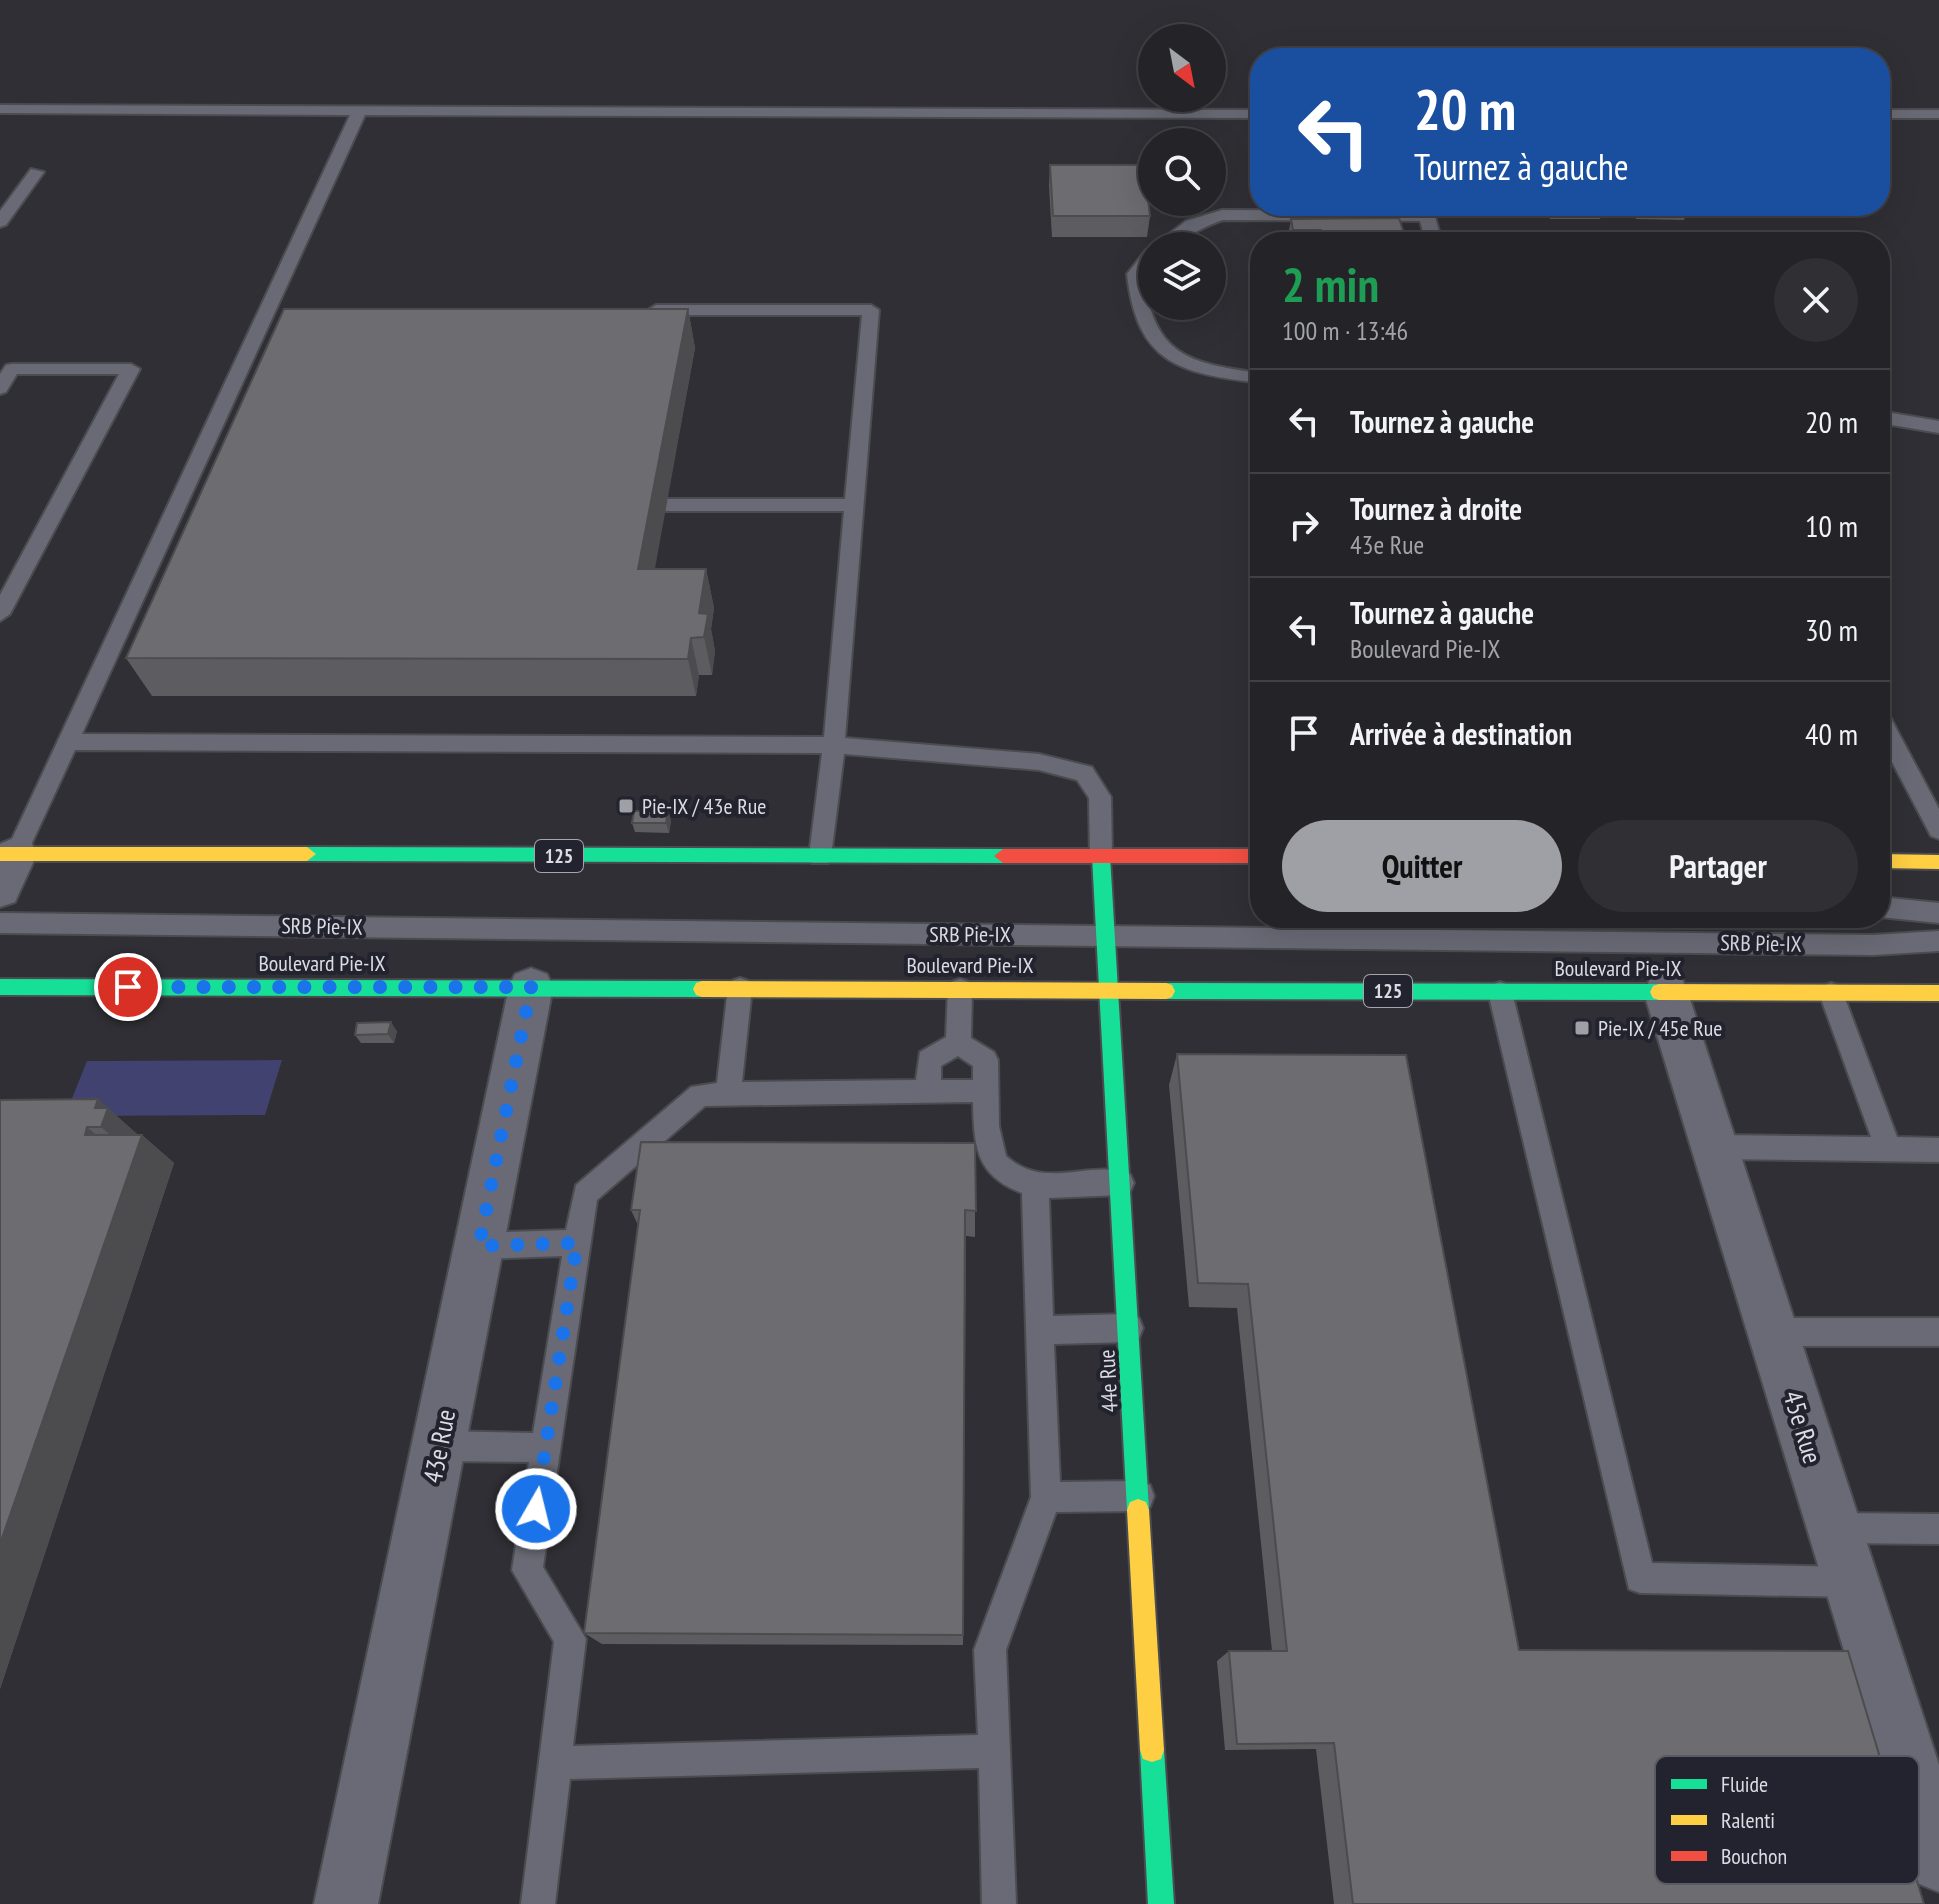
<!DOCTYPE html>
<html lang="fr">
<head>
<meta charset="utf-8">
<style>
  :root { --surface:#232328; --page:#2f2f34; --text:#f1f3f6; --muted:#a3a4a8; --line:#404045; --accent:#9f9fa6 }
  body { margin:0; font-family:"PT Sans Narrow",sans-serif; background:var(--page); color:var(--text); height:100vh; display:flex; flex-direction:column; font-size:30px; white-space:nowrap }
  * { box-sizing:border-box; margin:0 }
  p { font-size:26px; color:var(--muted) }
  .icon { flex:none; width:44px; height:44px; fill:none; stroke:currentColor; stroke-width:2; stroke-linecap:round; stroke-linejoin:round }
  .map { position:relative; flex:1; overflow:hidden }
  .sheet { position:absolute; left:1250px; top:232px; width:640px; height:696px; display:flex; flex-direction:column; background:var(--surface); border-radius:32px; box-shadow:0 8px 32px #0002,0 0 0 2px var(--line) }
  .sheet>* { flex:none }
  .hud { position:absolute; left:1250px; top:48px; width:640px; height:168px; border-radius:32px; box-shadow:0 8px 32px #0002,0 0 0 2px var(--line); background:#1a4fa0; color:#fff; overflow:hidden }
  .needle { width:52px; rotate:148deg }
  .controls { position:absolute; left:1138px; top:24px; display:grid; gap:16px }
  .controls a { display:grid; place-items:center; width:88px; height:88px; border-radius:50%; background:var(--surface); box-shadow:0 8px 32px #0002,0 0 0 2px var(--line); font-size:40px }
  .pin { position:absolute; display:grid; place-items:center; width:68px; height:68px; color:#fff; margin:-34px; border:4px solid #fff; border-radius:50%; box-shadow:0 2px 8px #0007 }
  .me { position:absolute; width:88px; margin:-44px; rotate:8deg; stroke-linejoin:round; filter:drop-shadow(0 0 6px #0008) }
  .turn { display:flex; align-items:center; gap:28px; height:168px; padding:0 32px; font-size:36px }
  .turn .icon { width:104px; height:104px; stroke-width:2.5 }
  .turn b { display:block; font-size:56px; line-height:68px }
  .round { display:grid; place-items:center; flex:none; width:84px; height:84px; border-radius:42px; background:var(--page) }
  .headline { display:flex; align-items:center; justify-content:space-between; height:136px; padding:0 32px }
  h1 { font-size:48px; font-weight:600; line-height:60px; color:#1e9e55 }
  .action { display:flex; gap:16px; margin-top:auto; padding:16px 32px }
  .action a { flex:1; height:92px; border-radius:48px; background:var(--accent); color:#111; font-size:32px; font-weight:600; line-height:92px; text-align:center }
  .action a+a { background:var(--page); color:var(--text) }
  ul { padding:0; list-style:none }
  li { display:flex; align-items:center; gap:24px; height:104px; padding:0 32px; border-top:2px solid var(--line) }
  li div { flex:1 }
  li b { display:block; font-size:30px }
  li em { font-style:normal }
  .map>svg:first-child { display:block }
</style>
</head>
<body>
<div class="map">
<svg width="1939" height="1904" viewBox="0 0 1939 1904">
  <rect width="100%" height="100%" fill="#2f2f35"/>
  <path fill="#424271" d="M282 1060 265 1115 65 1116 87 1061Z"/>
  <g fill="none" stroke-linecap="round" stroke-linejoin="round">
    <defs>
      <path id="lane" d="M0 105 1260 110V118L365 115 82 734 824 737 844 511H666L656 505 666 499H845L862 315H656L648 310 656 305H871L879 310 845 738 1039 754 1092 767 1111 797 1112 856 1109 863H1093L1090 856 1089 798 1077 780 1039 770 844 754 831 856 828 863H812L809 856 822 753 75 750 24 860H8L5 854 350 115 0 113Z
        M1880 110H1939V118H1880Z
        M31 169 44 172 6 225 0 227V211Z
        M1416 206H1432L1442 242H1426L1420 221 1223 220C1197 228 1179 246 1153 246L1186 221 1222 210 1418 211Z
        M1152 248V264L1143 274C1154 355 1186 363 1260 373V383C1179 373 1137 364 1127 274L1146 250Z
        M12 364H131L140 369 10 614 0 621V595L119 374H17L6 392 0 394V374L6 365Z
        M1880 411 1939 421V433L1880 423Z
        M1880 711 1888 713 1939 809V839L1931 836 1880 739Z
        M1880 897 1939 903V923L1880 917Z
        M0 913 1873 935 1939 931V951L1873 955 0 933Z
        M740 978 749 981 752 988 742 1082 916 1080 920 1052 946 1037 948 989 951 982 960 979 969 982 972 989 971 1038 994 1052 998 1060 999 1126 1006 1156C1046 1192 1089 1158 1130 1174L1134 1183 1130 1192 1121 1195 1049 1198 1053 1316 1129 1314 1139 1318 1143 1328 1139 1338 1129 1342 1054 1344 1060 1482 1139 1481 1150 1485 1154 1496 1150 1507 1139 1511 1056 1512 1006 1650 1016 1904H982L979 1768 570 1779 555 1904H521L554 1642 512 1570 529 1462 439 1461 429 1456 424 1446 429 1436 439 1431 533 1433 562 1256 479 1259 469 1255 465 1246 469 1237 479 1233 566 1230 576 1185 691 1087 717 1083 728 988 731 981ZM958 1056 973 1066V1080H941V1066ZM973 1102C974 1147 976 1176 1022 1193L1031 1497 974 1650 978 1735 573 1746 586 1639 543 1567 597 1200 705 1106Z
        M1500 982 1509 985 1512 992 1652 1563 1852 1567 1863 1571 1867 1582 1863 1593 1852 1597 1640 1593 1629 1589 1488 992 1491 985Z
        M1831 983 1840 986 1843 993 1897 1137 1939 1138V1162L1715 1159 1706 1155 1702 1147 1706 1139 1715 1135 1871 1137 1819 993 1822 986Z
        M1773 1318H1939V1346H1773L1763 1342 1759 1332 1763 1322Z
        M1835 1513 1939 1514V1544L1835 1543 1824 1539 1820 1528 1824 1517Z"/>
      <path id="street" d="M16 837 31 842 37 854 15 902 0 907V844Z
        M531 968 547 974 553 987 378 1904H314L509 987 515 974Z
        M1666 974 1682 979 1688 993 1939 1765V1892L1917 1883 1908 1861 1644 993 1650 979Z"/>
      <path id="fast" d="M307 847 1003 849 1012 856 1003 863 307 861 298 854Z
        M1101 849 1110 856 1149 1510 1146 1518 1138 1521 1130 1518 1127 1510 1092 856Z
        M0 979 702 981 708 983 711 989 708 995 702 997 0 995Z
        M1166 983 1659 984 1665 986 1668 992 1665 998 1659 1000 1166 999 1160 997 1157 991 1160 985Z
        M1152 1738 1161 1741 1164 1750 1174 1904H1148L1140 1750 1143 1741Z"/>
      <path id="slow" d="M0 847H307L316 854 307 861H0Z
        M1880 854 1939 855V869L1880 868Z
        M702 981 1166 983 1172 985 1175 991 1172 997 1166 999 702 997 696 995 693 989 696 983Z
        M1659 984 1939 985V1001L1659 1000 1653 998 1650 992 1653 986Z
        M1138 1499 1146 1502 1149 1510 1164 1750 1161 1759 1152 1762 1143 1759 1140 1750 1127 1510 1130 1502Z"/>
      <path id="jam" d="M1003 849H1260V863H1003L994 856Z"/>
    </defs>
    <use href="#lane" stroke="#4b4c50" stroke-width="4"/>
    <use href="#street" stroke="#4b4c50" stroke-width="4"/>
    <use href="#fast" stroke="#4b4c50" stroke-width="4"/>
    <use href="#slow" stroke="#4b4c50" stroke-width="4"/>
    <use href="#jam" stroke="#4b4c50" stroke-width="4"/>
    <use href="#lane" fill="#6a6a76" fill-rule="evenodd"/>
    <use href="#street" fill="#6a6a76" fill-rule="evenodd"/>
    <use href="#fast" fill="#16e098" fill-rule="evenodd"/>
    <use href="#slow" fill="#ffcf43" fill-rule="evenodd"/>
    <use href="#jam" fill="#f24e42" fill-rule="evenodd"/>
  </g>
  <path fill="#5d5d61" d="M1050 165 1150 216 1147 237H1052L1049 186Z
    M1545 206H1603L1604 209 1600 219H1550Z
    M1631 206H1689L1684 220 1636 219Z
    M1291 219 1404 233 1402 242H1287Z
    M688 309 695 348 654 569H706L714 608 711 629 715 651 712 675H699L696 696H152L126 658Z
    M668 811 671 821 669 833 635 832 632 823Z
    M397 1031 394 1043H361L355 1035Z
    M1177 1054 1519 1650 1924 1904H1334L1316 1749 1225 1750 1217 1661 1229 1651H1272L1237 1308 1189 1307 1169 1085Z
    M98 1099 138 1135H142L174 1163 0 1689V1100Z
    M975 1143V1237L966 1236 963 1645 602 1644 584 1633 638 1225 631 1210Z"/>
  <path fill="#4c4c4f" d="M688 309 695 348 648 607 638 569Z
    M706 569 714 608 711 629 715 651 712 675 699 613Z
    M691 638 699 675 696 696 688 659Z
    M668 811 671 821 669 833 666 823Z
    M391 1022 397 1031 394 1043 388 1034Z
    M98 1099 140 1137 134 1156 101 1127 95 1108Z
    M87 1127 121 1156 85 1135Z
    M142 1135 174 1163 0 1689V1544Z"/>
  <path fill="#6c6c71" stroke="#4c4c4f" stroke-width="2" d="M1050 165H1144L1150 216H1053Z
    M1553 206H1603L1604 209 1553 208Z
    M1399 218 1404 233H1398L1401 242H1324L1321 230H1293L1291 219Z
    M284 309H688L638 569H706L699 613 708 614 704 637 691 638 688 659 126 658Z
    M634 811H668L666 823H632Z
    M391 1022 388 1034 355 1035 357 1023Z
    M1177 1054 1406 1055 1519 1650 1848 1651 1924 1904H1353L1334 1743 1237 1744 1229 1651H1287L1248 1284 1198 1283Z
    M98 1099 95 1108H108L101 1127H87L85 1135H142L0 1544V1100Z
    M641 1142 975 1143 976 1211 965 1210 963 1635 584 1633 640 1210H631Z"/>
  <g fill="none" stroke-linecap="round" stroke-linejoin="round">
    <path stroke="#1a73e8" stroke-width="14" stroke-dasharray="0 25.2" d="M128 987H531L479 1246 577 1243 536 1509"/>
  </g>
  <g fill="#9f9fa6" stroke="#22232e" stroke-width="3">
    <rect x="618" y="798" width="16" height="16" rx="4"/>
    <rect x="1574" y="1020" width="16" height="16" rx="4"/>
  </g>
  <g text-anchor="middle" dominant-baseline="central" stroke-width="8" stroke-linejoin="round" paint-order="stroke">
    <g fill="#22232e" stroke="#a4a4ad" stroke-width="2">
      <rect x="535" y="840" width="48" height="32" rx="6"/>
      <rect x="1364" y="975" width="48" height="32" rx="6"/>
    </g>
    <g font-size="20" font-weight="bold" fill="#dbdce3">
      <text x="559" y="856">125</text>
      <text x="1388" y="991">125</text>
    </g>
    <g font-size="22" fill="#dbdce3" stroke="#22232e" text-anchor="start">
      <text x="642" y="806">Pie-IX / 43e Rue</text>
      <text x="1598" y="1028">Pie-IX / 45e Rue</text>
    </g>
    <g font-size="22" fill="#dbdce3" stroke="#22232e">
      <text transform="translate(322 926) rotate(1)">SRB Pie-IX</text>
      <text x="970" y="934">SRB Pie-IX</text>
      <text transform="translate(1761 943) rotate(1)">SRB Pie-IX</text>
      <text x="322" y="963">Boulevard Pie-IX</text>
      <text x="970" y="965">Boulevard Pie-IX</text>
      <text x="1618" y="968">Boulevard Pie-IX</text>
      <text transform="translate(1108 1381) rotate(-93)">44e Rue</text>
    </g>
    <g font-size="26" fill="#dbdce3" stroke="#22232e">
      <text transform="translate(1803 1427) rotate(73)">45e Rue</text>
      <text transform="translate(439 1446) rotate(-79)">43e Rue</text>
    </g>
  </g>
  <rect x="1655" y="1756" width="264" height="128" rx="12" fill="#22232e" stroke="#5a5a64" stroke-width="2"/>
  <rect x="1671" y="1779" width="36" height="10" fill="#16e098"/>
  <rect x="1671" y="1815" width="36" height="10" fill="#ffcf43"/>
  <rect x="1671" y="1851" width="36" height="10" fill="#f24e42"/>
  <g font-size="22" fill="#dbdce3">
    <text x="1721" y="1792">Fluide</text>
    <text x="1721" y="1828">Ralenti</text>
    <text x="1721" y="1864">Bouchon</text>
  </g>
</svg>
<div class="controls">
<a><svg class="needle" viewBox="-14 -14 28 28"><path d="M0-13l5 13h-10z" fill="#e53935"/><path d="M0 13l5-13h-10z" fill="#a3a4a8"/></svg></a>
<a><svg class="icon" aria-label="search" viewBox="0 0 24 24"><circle cx="10" cy="10" r="6"/><path d="M15 15l6 6"/></svg></a>
<a><svg class="icon" aria-label="layers" viewBox="0 0 24 24"><path d="M12 4l9 5-9 5-9-5zM3 14l9 5 9-5"/></svg></a>
</div>
<div class="pin" style="left:128px;top:987px;background:#d93025"><svg class="icon" aria-label="arrive" viewBox="0 0 24 24"><path d="M6 21V4h12l-3 4 3 4H6"/></svg></div>
<svg class="me" style="left:536px;top:1509px" viewBox="-20 -20 40 40"><circle r="17" fill="#1a73e8" stroke="#fff" stroke-width="3"/><path d="M0-11L8 9 0 5-8 9z" fill="#fff"/></svg>
<div class="hud">
<div class="turn"><svg class="icon" aria-label="left" viewBox="0 0 24 24"><path d="M17 20v-9H6M10 6l-5 5 5 5"/></svg><div><b>20 m</b>Tournez à gauche</div></div>
</div>
<section class="sheet">
<div class="headline"><div><h1>2 min</h1><p>100 m · 13:46</p></div><a class="round"><svg class="icon" aria-label="close" viewBox="0 0 24 24"><path d="M6 6l12 12M18 6L6 18"/></svg></a></div>
<ul>
<li><svg class="icon" aria-label="left" viewBox="0 0 24 24"><path d="M17 20v-9H6M10 6l-5 5 5 5"/></svg><div><b>Tournez à gauche</b></div><em>20 m</em></li>
<li><svg class="icon" aria-label="right" viewBox="0 0 24 24"><path d="M7 20v-9h11M14 6l5 5-5 5"/></svg><div><b>Tournez à droite</b><p>43e Rue</p></div><em>10 m</em></li>
<li><svg class="icon" aria-label="left" viewBox="0 0 24 24"><path d="M17 20v-9H6M10 6l-5 5 5 5"/></svg><div><b>Tournez à gauche</b><p>Boulevard Pie-IX</p></div><em>30 m</em></li>
<li><svg class="icon" aria-label="arrive" viewBox="0 0 24 24"><path d="M6 21V4h12l-3 4 3 4H6"/></svg><div><b>Arrivée à destination</b></div><em>40 m</em></li>
</ul>
<div class="action"><a>Quitter</a><a>Partager</a></div>
</section>
</div>
</body>
</html>
